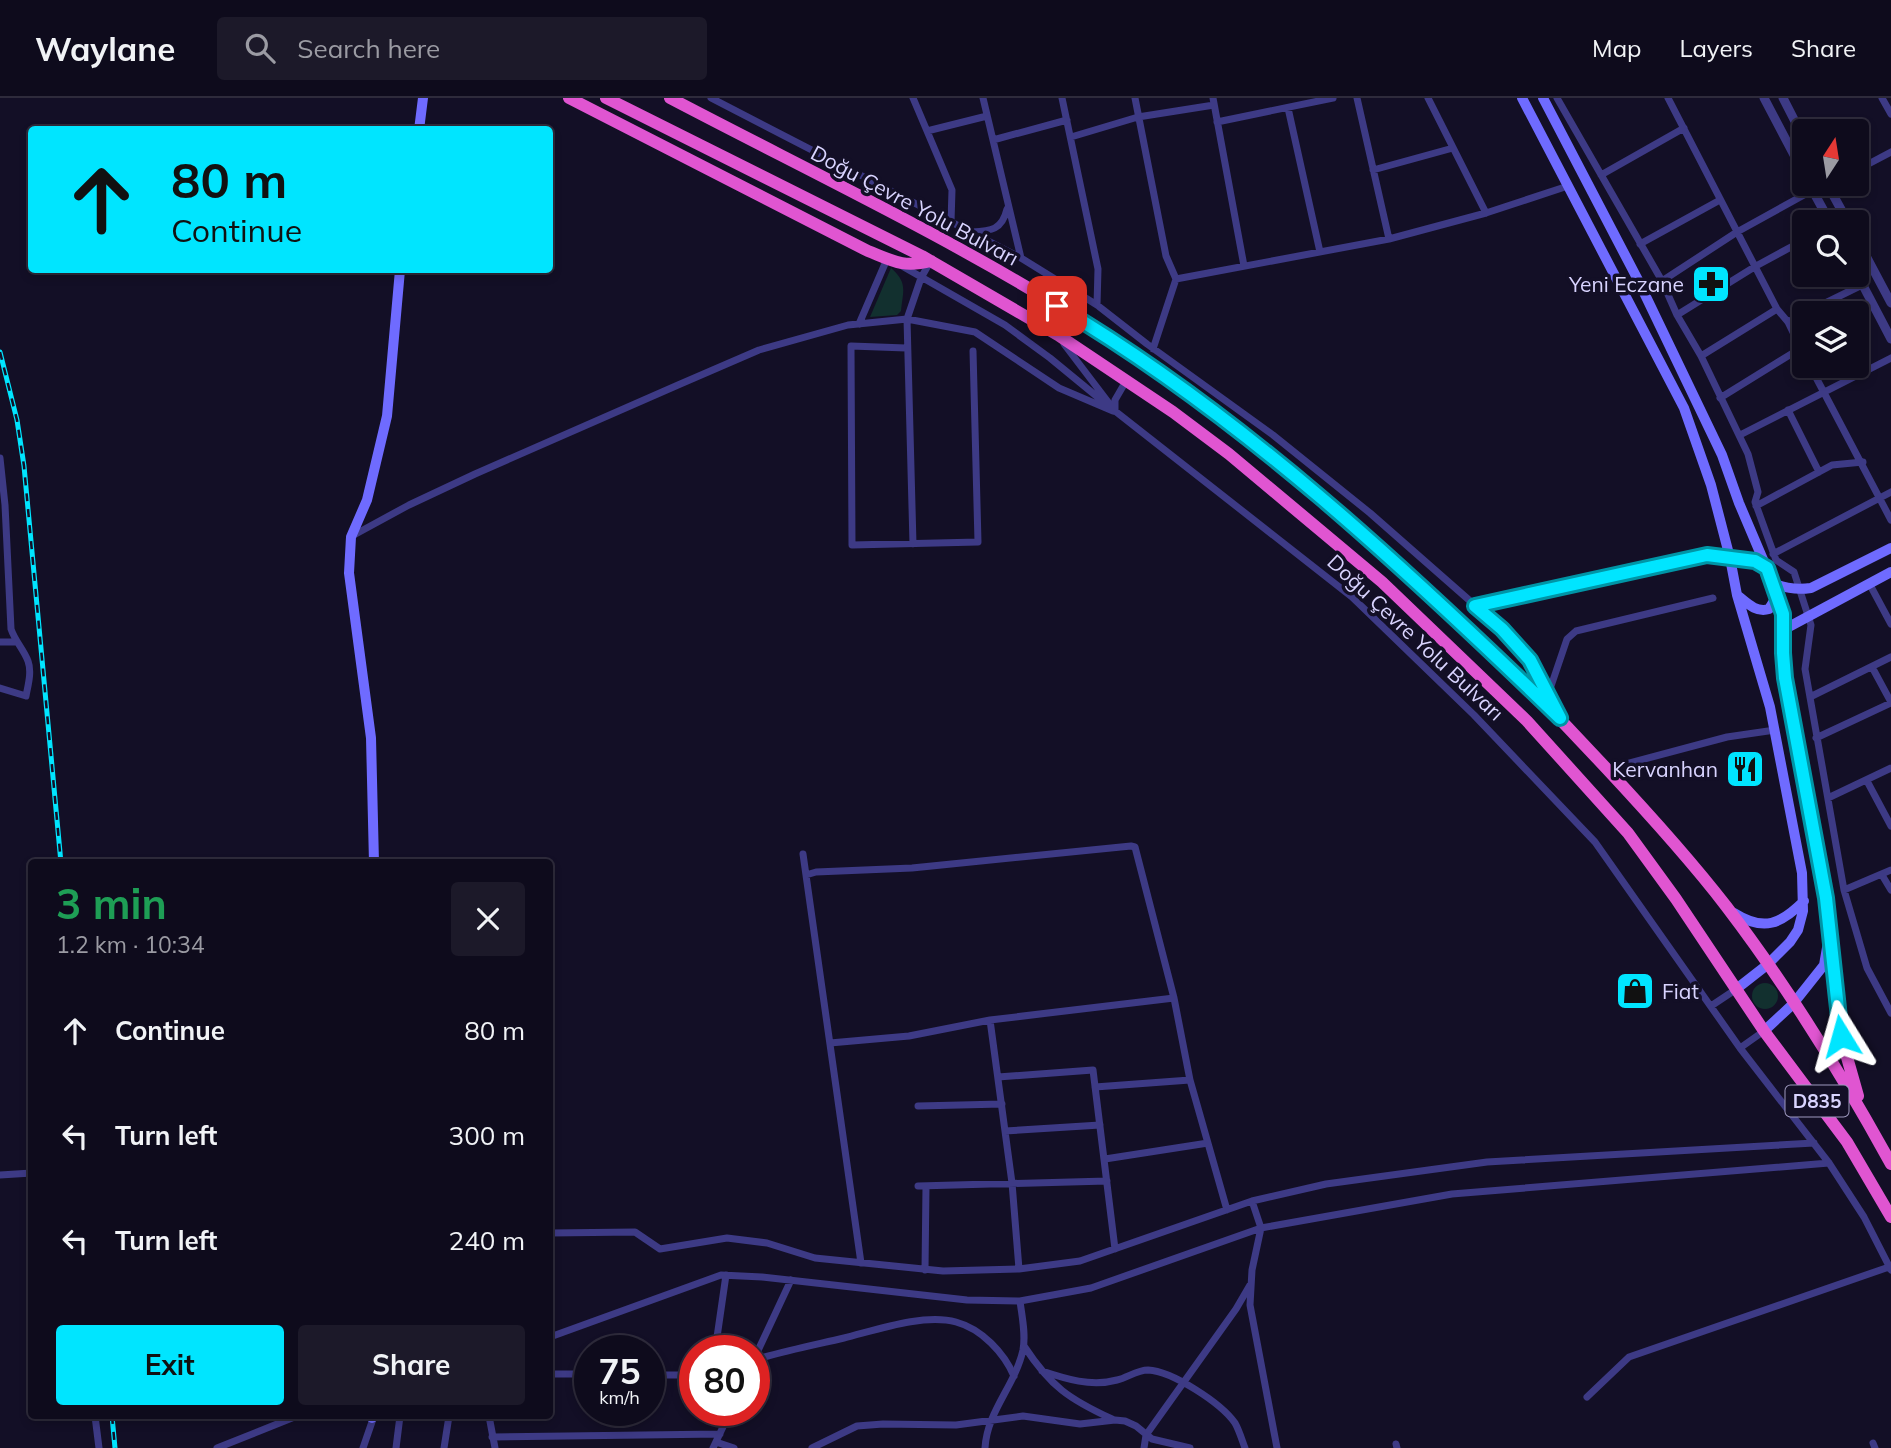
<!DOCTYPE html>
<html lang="en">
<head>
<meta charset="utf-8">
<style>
  :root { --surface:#0e0b1c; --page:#1c1929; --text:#f1f3f6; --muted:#9b9ba3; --line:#2e2b3b; --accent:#00e5ff }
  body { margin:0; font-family:Mulish,sans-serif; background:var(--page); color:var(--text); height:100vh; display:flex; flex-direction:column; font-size:26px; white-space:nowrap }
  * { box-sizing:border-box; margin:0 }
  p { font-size:23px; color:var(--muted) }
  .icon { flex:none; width:38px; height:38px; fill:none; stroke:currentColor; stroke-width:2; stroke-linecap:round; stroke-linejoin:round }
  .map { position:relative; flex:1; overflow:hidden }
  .drawer { position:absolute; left:28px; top:761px; width:525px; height:560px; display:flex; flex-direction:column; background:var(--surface); border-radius:7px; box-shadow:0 4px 10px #0003,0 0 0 2px var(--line) }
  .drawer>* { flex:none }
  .banner { position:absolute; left:28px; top:28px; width:525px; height:147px; border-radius:7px; box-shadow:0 4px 10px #0003,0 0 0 2px var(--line); background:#00e5ff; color:#111; overflow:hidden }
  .needle { width:46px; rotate:12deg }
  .buttons { position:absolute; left:1792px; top:21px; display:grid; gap:14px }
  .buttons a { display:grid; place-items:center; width:77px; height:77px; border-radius:7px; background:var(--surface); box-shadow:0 4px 10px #0003,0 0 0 2px var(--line); font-size:35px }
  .speed { position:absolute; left:574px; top:1237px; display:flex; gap:14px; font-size:35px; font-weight:700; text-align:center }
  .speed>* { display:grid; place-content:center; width:91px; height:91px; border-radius:50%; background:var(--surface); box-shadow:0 4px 10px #0003,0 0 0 2px var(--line); line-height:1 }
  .speed small { font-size:18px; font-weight:400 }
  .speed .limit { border:10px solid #d22; background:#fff; color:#111 }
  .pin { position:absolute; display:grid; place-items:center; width:60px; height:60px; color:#fff; margin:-30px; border-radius:14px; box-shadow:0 4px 10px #0006 }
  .me { position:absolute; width:77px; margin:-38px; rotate:352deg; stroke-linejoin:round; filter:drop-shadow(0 0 5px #0008) }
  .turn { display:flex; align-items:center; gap:24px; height:147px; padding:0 28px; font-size:32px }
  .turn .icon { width:91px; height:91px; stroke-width:2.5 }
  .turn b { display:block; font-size:49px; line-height:60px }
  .round { display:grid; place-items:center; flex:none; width:74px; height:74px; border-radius:7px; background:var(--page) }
  .overview { display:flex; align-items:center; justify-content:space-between; height:119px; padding:0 28px }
  h1 { font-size:42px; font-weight:700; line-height:52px; color:#1e9e55 }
  .cta { display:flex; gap:14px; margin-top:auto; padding:14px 28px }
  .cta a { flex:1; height:80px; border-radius:7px; background:var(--accent); color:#111; font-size:28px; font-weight:700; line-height:80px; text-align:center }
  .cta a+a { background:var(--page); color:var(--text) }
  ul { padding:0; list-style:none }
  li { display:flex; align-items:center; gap:21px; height:105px; padding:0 28px }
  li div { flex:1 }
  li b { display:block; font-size:26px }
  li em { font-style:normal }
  header { display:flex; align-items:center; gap:42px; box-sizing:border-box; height:98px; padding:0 35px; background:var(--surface); border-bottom:2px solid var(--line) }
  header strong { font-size:33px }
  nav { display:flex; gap:38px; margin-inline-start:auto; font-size:24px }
  .search { width:490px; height:63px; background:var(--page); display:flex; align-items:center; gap:18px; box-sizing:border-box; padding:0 24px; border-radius:7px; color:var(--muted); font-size:26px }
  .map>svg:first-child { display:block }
</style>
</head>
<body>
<header>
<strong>Waylane</strong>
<div class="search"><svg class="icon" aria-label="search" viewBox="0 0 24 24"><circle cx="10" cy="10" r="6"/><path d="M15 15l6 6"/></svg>Search here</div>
<nav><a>Map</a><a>Layers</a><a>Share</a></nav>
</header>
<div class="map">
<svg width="1891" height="1350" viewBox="0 0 1891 1350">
  <rect width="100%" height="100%" fill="#130f26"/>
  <path fill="#12302f" d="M891 170C908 185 903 192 901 213L897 217 870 219Z
    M1752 898a13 13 0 1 1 26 0a13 13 0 1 1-26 0Z"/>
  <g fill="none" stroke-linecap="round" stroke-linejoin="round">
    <path stroke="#3d3a85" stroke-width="7" d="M711 0 1021 160 1097 207 1147 246 1273 337 1370 415 1502 531 1530 562 1555 610
      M913 0 952 92 951 124
      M983 0 1021 160
      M1062 0 1098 171 1097 207
      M1135 0 1166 158 1176 181 1153 251
      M1213 0 1244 168
      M1357 0 1389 141
      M1428 0 1486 115
      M1557 0 1662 183 1677 217 1701 258 1748 356 1758 394 1755 404 1776 462 1794 474 1811 527 1805 571 1844 792 1867 870 1891 915
      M1668 0 1777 211 1788 224 1804 257
      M1882 0 1891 16
      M1288 10 1320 154
      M1217 24 1333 0
      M927 33 987 18
      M1071 39 1138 19 1214 7
      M993 42 1067 22
      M1373 72 1453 50
      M1857 72 1891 54
      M1601 77 1684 30
      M972 134C991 133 1002 132 1007 111
      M1640 146 1720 102
      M902 168 1005 227 1050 260 1106 306
      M1176 181 1389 141 1486 115 1568 88
      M1662 183 1737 134 1813 92
      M1805 215 1862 187
      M1677 217 1756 168 1804 142
      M1788 224 1804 216
      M859 226 887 161
      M1064 246 1115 313 1352 499 1474 617 1595 744 1740 950 1829 1065 1864 1119 1891 1172
      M906 250 851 248 852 447 978 444 973 253
      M1701 258 1777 211
      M1810 268 1891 422
      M1720 300 1801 250
      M1788 312 1819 374
      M1115 313V302L1126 283
      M1740 337 1891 260
      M0 360 5 407 11 531C15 543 24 552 28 563 32 574 28 587 26 598L0 590
      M1756 408 1832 367 1863 364
      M352 438 409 407 475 376 678 287 759 252 848 227 907 221 975 234 1059 290 1113 313
      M913 446 907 221 921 180 930 164
      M1773 456 1891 394
      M1869 485 1891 526
      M0 544H15
      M1872 569 1891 604
      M1548 597 1567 541 1576 533 1713 500
      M1810 599 1891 559
      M1816 640 1891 605
      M1607 671 1727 639 1775 632
      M1867 683 1891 728
      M1828 700 1891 670
      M803 756 861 1165
      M806 777 816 774 912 770 1131 748 1135 749 1174 900 1190 982 1227 1112
      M1882 777 1891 792
      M1844 792 1891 772
      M1711 908 1735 892
      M990 922 1012 1085 1019 1171
      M830 945 909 938 990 922 1174 900
      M1740 950 1764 933
      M998 979 1093 972 1115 1151
      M1095 989 1190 982
      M918 1008 1002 1006
      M1005 1033 1100 1027
      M1105 1061 1208 1045
      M0 1077 32 1075
      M918 1088 1107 1083
      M1252 1103 1261 1130 1252 1172 1250 1207 1277 1350
      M550 1135 635 1134 660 1151 727 1140 767 1145 815 1160 943 1173 1019 1171 1080 1163 1252 1103 1326 1086 1487 1064 1814 1045
      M925 1172 926 1088
      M550 1239 721 1177 762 1179 967 1202 1020 1203 1091 1190 1261 1130 1452 1096 1829 1065
      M1024 1248C1051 1289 1069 1301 1112 1321
      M715 1253 726 1177
      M754 1261 791 1182
      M754 1262C784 1253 814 1247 844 1240 876 1232 924 1215 956 1224 982 1231 1004 1255 1014 1278
      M1042 1273C1066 1281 1091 1289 1117 1282 1127 1280 1137 1272 1148 1272 1172 1273 1221 1305 1235 1325 1239 1332 1242 1342 1245 1350
      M550 1276H590
      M649 1277H695
      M1587 1299 1629 1259 1889 1169
      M95 1318 99 1350
      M489 1318 495 1350
      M492 1339 720 1336
      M716 1344 734 1350
      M1873 1345 1875 1350
      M1396 1346 1397 1350
      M217 1350 297 1318
      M363 1350 374 1318
      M396 1350 400 1318
      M444 1350 449 1318
      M713 1350 731 1312
      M812 1350 857 1328 883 1326 956 1327 1023 1318 1080 1326 1115 1322 1125 1323 1136 1328 1152 1341 1190 1350
      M985 1350C987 1313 1015 1288 1023 1252 1026 1236 1022 1219 1020 1203
      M1144 1350 1146 1337 1236 1211 1250 1187"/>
    <path stroke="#3d3a85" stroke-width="9" d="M1764 0 1804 76
      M1783 0 1804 41
      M1809 86 1830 124
      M1827 86 1848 124
      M1857 141 1891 205
      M1857 176 1891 241"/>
    <path stroke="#6f6bff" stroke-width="10" d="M1522 0 1684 310 1711 387 1730 460 1737 497 1770 609 1802 775 1803 813 1798 832 1790 844 1767 867 1735 892
      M1543 0 1637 180 1722 357 1739 405 1773 485 1783 516V555L1785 580 1826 800 1829 838 1824 867 1793 906 1764 933
      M419 32 423 0
      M1773 485C1786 491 1797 492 1811 490L1891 450
      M1737 497C1747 505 1756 515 1769 511L1774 503V496
      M1475 508 1707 457 1755 463 1767 470
      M1783 532 1891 474
      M374 765 371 640 349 475 351 439 367 402 387 318 400 172
      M1734 815C1764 834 1781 826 1804 803
      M370 1318 372 1320"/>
    <path stroke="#e055d1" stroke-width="12" d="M569 0 868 153C893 163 903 170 931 163
      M606 0 922 158 1058 237 1173 314 1229 356 1382 484 1527 623 1628 735 1676 801 1764 933 1847 1044 1891 1119
      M670 0C807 72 947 138 1078 220 1151 266 1218 319 1285 372 1400 463 1507 563 1606 670 1648 715 1689 760 1726 808 1788 889 1842 977 1891 1066
      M1829 838 1841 938 1858 998"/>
    <defs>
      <path id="rail" d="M0 254 17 322 24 368 61 765
        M112 1318 115 1350"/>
    </defs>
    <use href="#rail" stroke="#00e5ff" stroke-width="5"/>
    <use href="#rail" stroke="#130f26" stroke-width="2.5" stroke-dasharray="8" stroke-linecap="butt"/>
  </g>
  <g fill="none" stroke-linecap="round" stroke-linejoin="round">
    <defs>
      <path id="route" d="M1057 208C1243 318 1405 470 1560 620L1530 562 1502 531 1475 508 1707 457 1755 463 1767 470 1783 516V555L1785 580 1826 800 1841 938"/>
    </defs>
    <use href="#route" stroke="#0095a6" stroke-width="18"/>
    <use href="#route" stroke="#00e5ff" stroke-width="12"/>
  </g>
  <defs>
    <symbol id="pharmacy-square" viewBox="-11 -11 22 22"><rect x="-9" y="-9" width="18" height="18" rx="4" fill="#00e5ff" stroke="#130f26"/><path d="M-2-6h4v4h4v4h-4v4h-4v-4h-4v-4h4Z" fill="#111"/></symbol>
    <symbol id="restaurant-square" viewBox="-11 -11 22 22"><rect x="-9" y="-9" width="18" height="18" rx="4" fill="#00e5ff" stroke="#130f26"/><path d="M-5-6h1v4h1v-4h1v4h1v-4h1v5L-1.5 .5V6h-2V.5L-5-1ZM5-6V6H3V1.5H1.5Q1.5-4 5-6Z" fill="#111"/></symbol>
    <symbol id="shop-square" viewBox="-11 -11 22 22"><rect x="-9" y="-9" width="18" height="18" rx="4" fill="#00e5ff" stroke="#130f26"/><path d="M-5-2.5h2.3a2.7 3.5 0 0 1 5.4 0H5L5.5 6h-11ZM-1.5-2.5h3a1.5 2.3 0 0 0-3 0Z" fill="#111"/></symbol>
  </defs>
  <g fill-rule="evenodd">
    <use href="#pharmacy-square" x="1689" y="164" width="44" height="44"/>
    <use href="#restaurant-square" x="1723" y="649" width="44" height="44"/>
    <use href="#shop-square" x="1613" y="871" width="44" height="44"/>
  </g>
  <g text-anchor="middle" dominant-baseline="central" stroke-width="7" stroke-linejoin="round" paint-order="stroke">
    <rect fill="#130f26" stroke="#9e99be" stroke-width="2" x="1785.5" y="987.5" width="63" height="31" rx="5"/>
    <g font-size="19" font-weight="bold" fill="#d9d4ff">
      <text x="1817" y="1003">D835</text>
    </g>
    <g font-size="21" fill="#d9d4ff" stroke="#130f26">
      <text transform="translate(915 107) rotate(28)">Doğu Çevre Yolu Bulvarı</text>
      <text transform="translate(1416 539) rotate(43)">Doğu Çevre Yolu Bulvarı</text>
    </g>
    <g font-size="21" fill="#d9d4ff" stroke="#130f26" text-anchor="end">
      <text x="1684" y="186">Yeni Eczane</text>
      <text x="1718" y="671">Kervanhan</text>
      <text x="1662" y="893" text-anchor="start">Fiat</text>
    </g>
  </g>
</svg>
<div class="buttons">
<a><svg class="needle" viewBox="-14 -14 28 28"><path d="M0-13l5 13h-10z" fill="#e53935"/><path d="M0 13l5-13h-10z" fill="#9b9ba3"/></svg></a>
<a><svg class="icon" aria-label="search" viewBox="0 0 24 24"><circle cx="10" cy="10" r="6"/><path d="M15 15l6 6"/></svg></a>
<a><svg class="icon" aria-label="layers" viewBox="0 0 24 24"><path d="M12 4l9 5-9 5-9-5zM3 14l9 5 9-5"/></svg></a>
</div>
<div class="speed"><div>75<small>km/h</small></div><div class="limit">80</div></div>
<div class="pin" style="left:1057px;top:208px;background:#d93025"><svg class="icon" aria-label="arrive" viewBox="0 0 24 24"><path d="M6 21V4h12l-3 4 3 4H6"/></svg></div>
<svg class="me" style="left:1841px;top:938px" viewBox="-20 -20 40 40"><path d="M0-17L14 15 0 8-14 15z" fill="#00e5ff" stroke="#fff" stroke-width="4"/></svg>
<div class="banner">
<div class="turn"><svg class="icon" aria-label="ahead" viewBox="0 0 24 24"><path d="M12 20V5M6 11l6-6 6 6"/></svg><div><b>80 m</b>Continue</div></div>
</div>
<section class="drawer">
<div class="overview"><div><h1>3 min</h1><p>1.2 km · 10:34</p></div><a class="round"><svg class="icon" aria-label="close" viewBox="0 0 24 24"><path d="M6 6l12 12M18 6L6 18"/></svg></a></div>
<ul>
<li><svg class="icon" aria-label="ahead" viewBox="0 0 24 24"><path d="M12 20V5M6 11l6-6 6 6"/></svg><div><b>Continue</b></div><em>80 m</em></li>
<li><svg class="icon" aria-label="left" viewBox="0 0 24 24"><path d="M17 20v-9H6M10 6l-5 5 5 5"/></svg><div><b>Turn left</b></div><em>300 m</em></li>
<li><svg class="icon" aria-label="left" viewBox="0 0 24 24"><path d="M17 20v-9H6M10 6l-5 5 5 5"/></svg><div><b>Turn left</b></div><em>240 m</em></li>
</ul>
<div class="cta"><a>Exit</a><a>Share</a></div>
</section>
</div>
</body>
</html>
